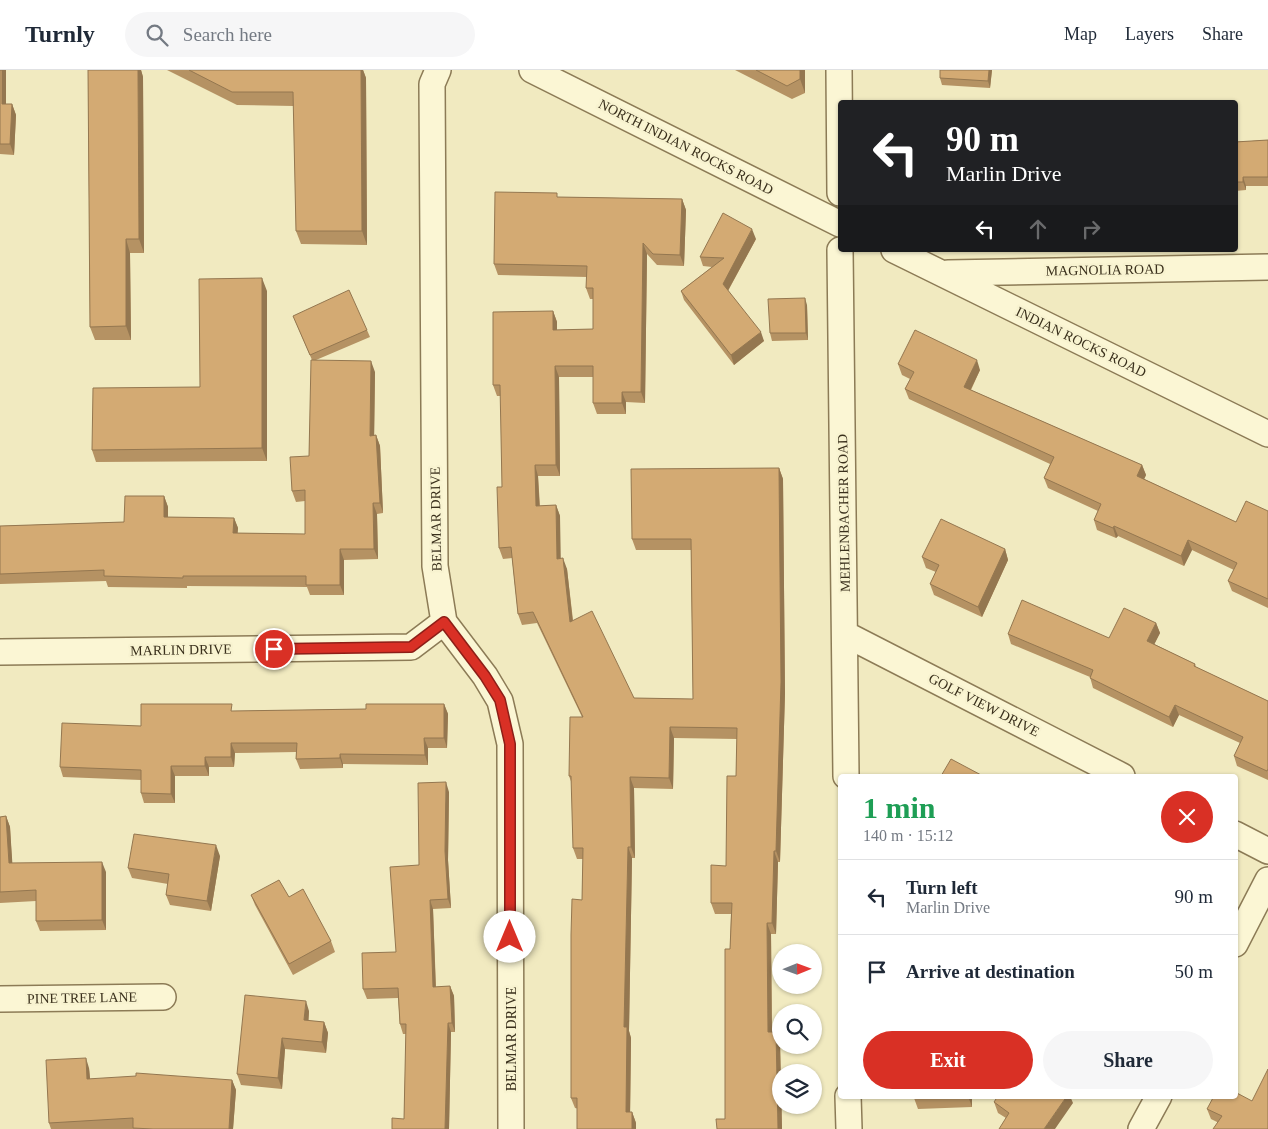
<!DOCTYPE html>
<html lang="en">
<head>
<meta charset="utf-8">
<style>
  :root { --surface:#fff; --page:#f6f6f7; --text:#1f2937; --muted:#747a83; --line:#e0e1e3; --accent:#d93025 }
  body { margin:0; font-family:Georgia,serif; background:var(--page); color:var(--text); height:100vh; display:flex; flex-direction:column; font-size:19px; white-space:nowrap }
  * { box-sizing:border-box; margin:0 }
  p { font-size:16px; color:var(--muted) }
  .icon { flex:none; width:28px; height:28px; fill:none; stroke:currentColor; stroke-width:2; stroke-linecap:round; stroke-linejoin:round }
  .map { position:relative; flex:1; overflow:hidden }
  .sheet { position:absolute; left:838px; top:704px; width:400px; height:325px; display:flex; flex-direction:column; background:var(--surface); border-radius:5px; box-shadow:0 1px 4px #0004 }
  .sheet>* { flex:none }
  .hud { position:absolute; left:838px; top:30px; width:400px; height:152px; border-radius:5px; box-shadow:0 1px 4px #0004; background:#202124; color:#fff; overflow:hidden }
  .needle { width:32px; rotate:89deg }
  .controls { position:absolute; left:772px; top:874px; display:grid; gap:10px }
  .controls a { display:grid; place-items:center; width:50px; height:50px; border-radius:50%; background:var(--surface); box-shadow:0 1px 4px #0004; font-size:25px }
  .pin { position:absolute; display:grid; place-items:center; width:42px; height:42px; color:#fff; margin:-21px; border:2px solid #fff; border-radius:50%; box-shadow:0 1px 5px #0007 }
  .me { position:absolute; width:55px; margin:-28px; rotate:0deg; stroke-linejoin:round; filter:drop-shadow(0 0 4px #0008) }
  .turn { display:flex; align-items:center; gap:18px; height:105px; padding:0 25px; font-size:22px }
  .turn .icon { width:65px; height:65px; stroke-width:2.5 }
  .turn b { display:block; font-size:35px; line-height:42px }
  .lanes { display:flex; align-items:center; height:48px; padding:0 25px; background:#0003; justify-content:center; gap:25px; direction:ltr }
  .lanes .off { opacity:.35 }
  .round { display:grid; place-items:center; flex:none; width:52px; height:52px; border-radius:26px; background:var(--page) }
  .summary { display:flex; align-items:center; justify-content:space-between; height:85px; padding:0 25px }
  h1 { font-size:30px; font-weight:600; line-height:38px; color:#1e9e55 }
  .action { display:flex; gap:10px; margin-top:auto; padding:10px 25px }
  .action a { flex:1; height:58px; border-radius:30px; background:var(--accent); color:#fff; font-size:20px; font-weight:600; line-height:58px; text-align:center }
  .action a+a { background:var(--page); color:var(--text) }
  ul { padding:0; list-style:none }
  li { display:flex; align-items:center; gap:15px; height:75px; padding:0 25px; border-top:1px solid var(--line) }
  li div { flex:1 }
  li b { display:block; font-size:19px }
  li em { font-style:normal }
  header { display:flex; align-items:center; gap:30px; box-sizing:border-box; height:70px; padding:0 25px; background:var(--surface); border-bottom:1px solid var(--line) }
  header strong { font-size:24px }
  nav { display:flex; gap:28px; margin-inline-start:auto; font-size:18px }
  .search { width:350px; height:45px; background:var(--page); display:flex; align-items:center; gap:12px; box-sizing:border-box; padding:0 18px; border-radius:28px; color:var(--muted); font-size:19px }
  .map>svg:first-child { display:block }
</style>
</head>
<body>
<header>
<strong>Turnly</strong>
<div class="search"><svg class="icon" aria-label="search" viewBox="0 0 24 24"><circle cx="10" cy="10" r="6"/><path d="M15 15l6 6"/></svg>Search here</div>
<nav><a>Map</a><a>Layers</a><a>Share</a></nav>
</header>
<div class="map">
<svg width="1268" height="1059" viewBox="0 0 1268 1059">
  <rect width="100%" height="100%" fill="#f1eac0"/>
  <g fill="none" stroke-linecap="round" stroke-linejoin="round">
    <defs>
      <path id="minor" d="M438 0 432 14 435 496 444 552 485 606 500 631 510 674 511 1059
        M532 0 840 154
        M839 0 840 123
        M840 180 846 706
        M894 180 1268 364
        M948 203 1268 197
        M845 564 1122 706
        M0 582 411 577 444 552
        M1235 764 1268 781
        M1235 874 1268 810
        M0 929 163 927
        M848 1026 849 1059
        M1141 1059 1159 1026"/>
    </defs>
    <use href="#minor" stroke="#8c7b56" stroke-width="28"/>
    <use href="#minor" stroke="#fbf6d4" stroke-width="25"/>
  </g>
  <path fill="#b59263" d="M0 0H6V34H12L16 45 14 85 0 84Z
    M88 0H141L143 7 144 183H130L131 270H95L90 257Z
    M167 0H363L366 8 367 175 301 174 296 161 294 36 237 35Z
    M735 0H805V23L792 29Z
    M940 0H992L990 18 942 15 940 8Z
    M1268 70V116H1246V120L1235 121V72Z
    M558 127 682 129 686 140 684 196 657 195 647 184 645 333 626 332V344H597L593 333V307H559L560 406H538L540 436 556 435 560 446V489L567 499 573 550 634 628 693 629 691 480H636L632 469 779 398 783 409 785 623 780 792H778L776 864H771L772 962 780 972 782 1059H717L725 1049 731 844H715L711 833 726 796 736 706 737 669 674 668 673 719 634 718 635 788H632L629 961 631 968 630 1042H632L636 1053 575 1038 571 1028 582 830 583 789H577L573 778 572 714 569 706 582 647 537 553 522 555 518 544 512 488 503 489 499 478 502 417 501 326H497L493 315 553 241 557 252V260L593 259V229H590L586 218 587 207 498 205 494 194Z
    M756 169 728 221 764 271 734 295 684 230 681 221 712 197 703 196 700 187Z
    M267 221V391L96 392 92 380 200 317Z
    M807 235 808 270 772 271 770 263Z
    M293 246 367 260 370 267 316 290 375 302 374 365H376L380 376 383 443 377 444 378 489 344 490V525H310L307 517 187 516V518L108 517 106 511 0 514V456L124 452 164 426 168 437V447L234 448 238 458 237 463 305 464V431L296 432 292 421 309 386 312 290Z
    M898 294 980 300 971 320 1142 395 1146 405 1144 409 1236 452 1268 441V538L1232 521 1228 511 1234 500 1192 480 1184 496 1118 466 1116 468 1097 460 1094 450 1098 441 1048 418 1044 408 1050 394 909 329 905 319 910 309 902 305Z
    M1005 479 1008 490 982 547 934 525 930 514 936 502 926 498 922 487Z
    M1156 553 1160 563 1154 574 1195 594 1196 597 1268 631V710L1237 696 1234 686 1240 673 1179 645 1173 657 1093 618 1090 607 1011 574 1008 564 1109 568Z
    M444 634 448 644 447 678H428V695L343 694V698L300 699 296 689V682L235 683 234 697H209V706H175V733H144L141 723V710L63 707 60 697 141 656 234 641 366 639Z
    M449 722 448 790 451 838 433 839 436 917 450 916 454 926 455 962H451L449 1059H392L404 1049 406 964H403L400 954 398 928 367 929 363 919 396 882Z
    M6 746 10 757 12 793 106 802V860L40 861 36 851V831L0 833V747Z
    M220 786 211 841 170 835 166 825 168 814 132 808 128 798Z
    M251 825 331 871 335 882 293 905 255 835Z
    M309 941 308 951 324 952 328 963 326 983 285 979 282 1019 241 1015 237 1004Z
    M89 998 90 1009 232 1010 236 1020 233 1059H51L49 1053Z
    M972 1026V1037L918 1039 914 1028Z
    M1252 1031 1268 1059 1217 1052 1211 1049 1207 1039Z
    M994 1032 1073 1033 1006 1048 998 1043Z"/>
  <path fill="#947750" d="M2 0H6V44L2 34Z
    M138 0H141L143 7 144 183 139 169Z
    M361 0H363L366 8 367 175 362 161Z
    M800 0H805V23L800 9Z
    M989 0H992L990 18 988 11Z
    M12 34 16 45 14 85 10 74Z
    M1243 107 1246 116V120L1243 112Z
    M682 129 686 140 684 196 680 185Z
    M752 159 756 169 726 224 723 214Z
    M126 169 130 183 131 270 126 256Z
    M643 173 647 184 645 333 641 322Z
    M262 208 267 221V391L262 378Z
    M805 228 807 235 808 270 806 263Z
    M553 241 557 252V271L553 260Z
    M761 262 764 271 734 295 731 285Z
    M977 290 980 300 967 327 964 317Z
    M371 291 375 302 374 376 370 366Z
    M555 296 559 307 560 406 556 395Z
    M622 322 626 332V344L622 333Z
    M376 365 380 376 383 443 380 433Z
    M535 395 538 406 540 447 536 436Z
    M1142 395 1146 405 1141 416 1137 406Z
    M779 398 783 409 785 623 780 792 776 781Z
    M164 426 168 437V457L164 447Z
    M373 433 377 444 378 489 374 479Z
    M556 435 560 446 561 500 557 489Z
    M234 448 238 458 237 474 233 463Z
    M1114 456 1118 466 1116 468 1113 458Z
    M1188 470 1192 480 1184 496 1181 486Z
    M340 479 344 490V525L340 515Z
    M1005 479 1008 490 982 547 978 537Z
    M563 488 567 499 574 563 570 552Z
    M1156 553 1160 563 1151 581 1147 571Z
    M444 634 448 644 447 678 444 668Z
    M1175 635 1179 645 1173 657 1169 647Z
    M670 657 674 668 673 719 669 708Z
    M424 668 428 678V695L425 685Z
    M231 673 235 683 234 697 231 687Z
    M340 684 343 694V698L340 688Z
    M205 687 209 697V706L205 696Z
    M171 696 175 706V733L171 724Z
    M630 707 634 718 635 788 631 777Z
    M446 712 449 722 448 790 451 838 448 829 445 781Z
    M6 746 10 757 13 803 9 793Z
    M216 775 220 786 211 841 207 831Z
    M628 777 632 788 629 961 631 968 630 1053 626 1042 624 957Z
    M774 781 778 792 776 864 772 853Z
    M102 792 106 802V860L102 850Z
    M430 830 433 839 436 926 433 917Z
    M767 853 771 864 772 973 768 962Z
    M450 916 454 926 455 962 452 953Z
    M306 931 309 941 308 961 304 950Z
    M324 952 328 963 326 983 322 972Z
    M448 953 451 962 449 1059H445Z
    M776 962 780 972 782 1059H778Z
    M282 968 285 979 282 1019 278 1008Z
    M86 988 89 998 91 1019 87 1009Z
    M232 1010 236 1020 233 1059H229Z
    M968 1026H972V1037Z
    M1067 1026H1070L1073 1033 1055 1059H1044Z
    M632 1042 636 1053V1059H632Z"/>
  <path fill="#d3aa73" stroke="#947750" d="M0 0H2V34H12L10 74H0Z
    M88 0H138L139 169H126V256L90 257Z
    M189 0H361L362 161H296L293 22H232Z
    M756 0H800V9L787 16Z
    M940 0H989L988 11 940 8Z
    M1268 70V107H1243V112H1235V72Z
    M495 122 557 123V127L682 129 680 185 653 184 643 173 641 322H622V333H593V296H555L556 395H535L536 436 556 435 557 489 563 488 570 552 592 541 634 628 693 629 691 469H632L631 399 779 398 781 612 776 781H774L772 853H767L768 962H776L778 1059H717L716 1049H725V879H730L732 833H711V795L726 796 727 706H736L737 658 670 657 669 708 630 707 631 777H628L624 957H627L626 1042H632V1059H577V1028H571V865L572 829 582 830 583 778H573L571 706H569L570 647H583L533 542 518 544 511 477 499 478 497 417H502L500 315H493V242L553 241V260L593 259V218H586L587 196 494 194Z
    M723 143 752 159 723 214 761 262 731 285 681 221 724 188 700 187Z
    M262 208V378L92 380 93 318 200 317 199 209Z
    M349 220 367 260 310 285 293 246Z
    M805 228 806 263H770L768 229Z
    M915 260 977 290 964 317 1142 395 1137 406 1236 452 1246 431 1268 441V529L1228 511 1237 493 1188 470 1181 486 1114 456 1113 458 1094 450 1101 434 1044 408 1054 387 905 319 914 302 898 294Z
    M311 290 371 291 370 366 376 365 380 433H373L374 479H340V515H306V506H183V508L104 506V500L0 504V456L124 452 125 426H164V447L234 448 233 463 305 464V420L292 421 290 387 309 386Z
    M941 449 1005 479 978 537 930 514 939 495 922 487Z
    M1022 530 1109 568 1124 538 1156 553 1147 571 1195 594 1194 596 1268 631V699L1267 701 1234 686 1243 667 1175 635 1169 647 1090 608 1093 600 1008 564Z
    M141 634H232L231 641 366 639V634H444V668H424L425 685 340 684V688L296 689 297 673H231V687H205V696H171V724L141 723V700L60 697 62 653 141 656Z
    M951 689 983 706H941Z
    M446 712 445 781 448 829 430 830 433 917 450 916 452 953H448L445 1059H392V1048L404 1049 406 954H400L398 918 363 919 362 883 396 882 390 797 419 795 418 713Z
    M6 746 9 793 102 792V850L36 851V820L0 822V747Z
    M134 764 216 775 207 831 166 825 169 804 128 798Z
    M279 810 289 827 303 819 331 871 289 894 251 825Z
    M245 925 306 931 304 950 324 952 322 972 282 968 278 1008 237 1004Z
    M86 988 87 1009 136 1006V1003L232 1010 229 1059H153L133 1058V1048L49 1053 46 990Z
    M1268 999V1059H1213L1222 1046 1207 1039 1214 1026H1235V1022L1252 1031Z
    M914 1026H968L914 1028Z
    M998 1026H1067L1044 1059H999L1009 1043 994 1032Z"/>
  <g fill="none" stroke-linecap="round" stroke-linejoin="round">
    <defs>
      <path id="route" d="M274 579 411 577 444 552 485 606 500 630 510 674V867"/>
    </defs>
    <use href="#route" stroke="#8d1f18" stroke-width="12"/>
    <use href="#route" stroke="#d93025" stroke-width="9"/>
  </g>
  <g text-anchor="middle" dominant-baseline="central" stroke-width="5" stroke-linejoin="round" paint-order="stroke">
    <g font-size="14" fill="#3a301c" stroke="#f8f3d0">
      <text transform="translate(686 77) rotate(27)">NORTH INDIAN ROCKS ROAD</text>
      <text transform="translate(1105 200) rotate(-1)">MAGNOLIA ROAD</text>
      <text transform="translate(1081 272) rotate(26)">INDIAN ROCKS ROAD</text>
      <text transform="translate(844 443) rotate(-91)">MEHLENBACHER ROAD</text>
      <text transform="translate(436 449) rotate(-91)">BELMAR DRIVE</text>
      <text transform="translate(181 580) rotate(-1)">MARLIN DRIVE</text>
      <text transform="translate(984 635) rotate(27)">GOLF VIEW DRIVE</text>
      <text transform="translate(82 928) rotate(-1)">PINE TREE LANE</text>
      <text transform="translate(511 969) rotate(-90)">BELMAR DRIVE</text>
    </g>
  </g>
</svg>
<div class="controls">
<a><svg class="needle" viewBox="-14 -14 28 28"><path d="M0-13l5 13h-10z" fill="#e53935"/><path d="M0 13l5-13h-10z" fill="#747a83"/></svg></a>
<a><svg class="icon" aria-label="search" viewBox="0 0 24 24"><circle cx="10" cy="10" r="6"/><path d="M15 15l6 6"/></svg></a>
<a><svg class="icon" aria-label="layers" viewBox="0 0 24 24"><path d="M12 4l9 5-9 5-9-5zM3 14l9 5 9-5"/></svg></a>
</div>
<div class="pin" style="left:274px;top:579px;background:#d93025"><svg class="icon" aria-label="arrive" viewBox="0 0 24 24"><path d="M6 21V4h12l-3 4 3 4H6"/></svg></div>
<svg class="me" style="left:510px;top:867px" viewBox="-20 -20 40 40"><circle r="19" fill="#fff"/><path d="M0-13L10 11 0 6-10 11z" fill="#d93025"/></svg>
<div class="hud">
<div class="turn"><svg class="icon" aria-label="left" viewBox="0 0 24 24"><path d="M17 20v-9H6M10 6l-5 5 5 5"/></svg><div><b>90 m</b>Marlin Drive</div></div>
<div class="lanes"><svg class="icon" aria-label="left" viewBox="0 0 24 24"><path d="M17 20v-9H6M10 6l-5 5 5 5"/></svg><svg class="icon off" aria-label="ahead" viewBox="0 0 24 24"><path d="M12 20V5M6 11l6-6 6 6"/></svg><svg class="icon off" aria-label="right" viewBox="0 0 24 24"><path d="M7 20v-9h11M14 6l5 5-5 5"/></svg></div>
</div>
<section class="sheet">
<div class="summary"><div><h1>1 min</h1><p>140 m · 15:12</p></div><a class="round" style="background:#d93025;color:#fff"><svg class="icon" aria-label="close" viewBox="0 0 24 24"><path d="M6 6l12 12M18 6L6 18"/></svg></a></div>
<ul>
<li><svg class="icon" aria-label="left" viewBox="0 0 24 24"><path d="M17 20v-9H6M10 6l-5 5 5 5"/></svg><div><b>Turn left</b><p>Marlin Drive</p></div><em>90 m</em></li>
<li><svg class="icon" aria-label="arrive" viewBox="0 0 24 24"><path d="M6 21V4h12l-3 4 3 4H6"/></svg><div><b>Arrive at destination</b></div><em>50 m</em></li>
</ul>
<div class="action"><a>Exit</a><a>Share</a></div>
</section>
</div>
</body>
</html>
